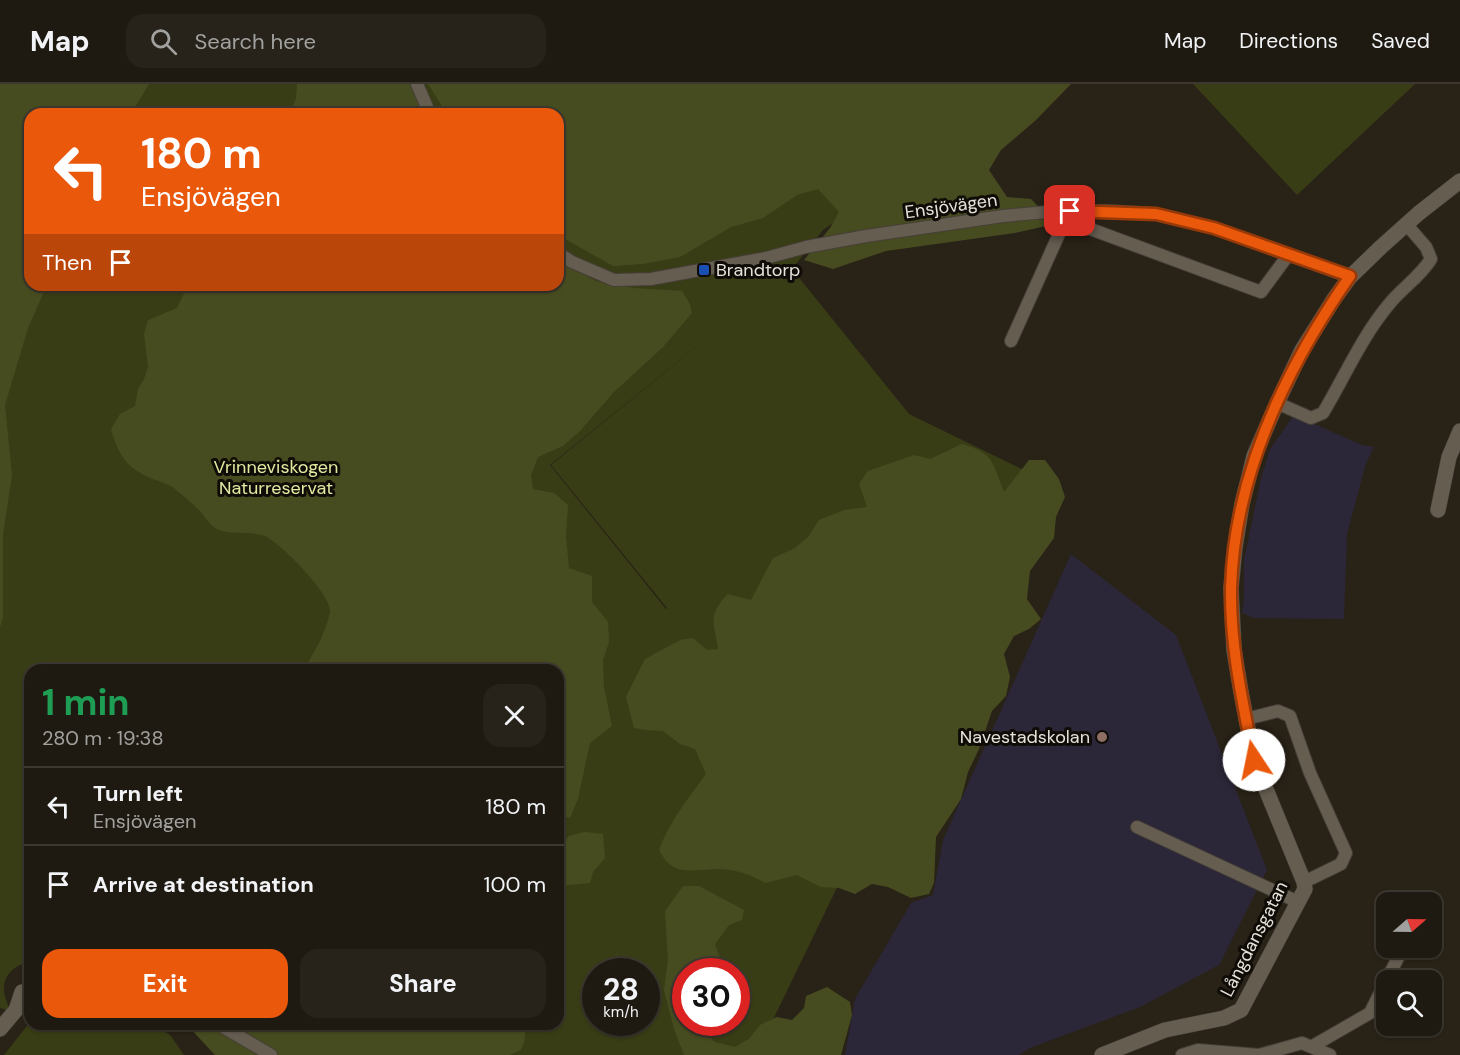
<!DOCTYPE html>
<html lang="en">
<head>
<meta charset="utf-8">
<style>
  :root { --surface:#1f1a11; --page:#27231a; --text:#f1f3f6; --muted:#a1a19f; --line:#3c3831; --accent:#ea580c }
  body { margin:0; font-family:"DM Sans",sans-serif; background:var(--page); color:var(--text); height:100vh; display:flex; flex-direction:column; font-size:22px; white-space:nowrap }
  * { box-sizing:border-box; margin:0 }
  p { font-size:20px; color:var(--muted) }
  .icon { flex:none; width:33px; height:33px; fill:none; stroke:currentColor; stroke-width:2; stroke-linecap:round; stroke-linejoin:round }
  .map { position:relative; flex:1; overflow:hidden }
  .panel { position:absolute; left:24px; top:580px; width:540px; height:366px; display:flex; flex-direction:column; background:var(--surface); border-radius:18px; box-shadow:0 2px 4px #0004,0 0 0 2px var(--line) }
  .panel>* { flex:none }
  .hud { position:absolute; left:24px; top:24px; width:540px; height:183px; border-radius:18px; box-shadow:0 2px 4px #0004,0 0 0 2px var(--line); background:#ea580c; color:#fff; overflow:hidden }
  .needle { width:39px; rotate:70deg }
  .fabs { position:absolute; left:1376px; top:808px; display:grid; gap:12px }
  .fabs a { display:grid; place-items:center; width:66px; height:66px; border-radius:12px; background:var(--surface); box-shadow:0 2px 4px #0004,0 0 0 2px var(--line); font-size:30px }
  .speed { position:absolute; left:582px; top:874px; display:flex; gap:12px; font-size:30px; font-weight:700; text-align:center }
  .speed>* { display:grid; place-content:center; width:78px; height:78px; border-radius:50%; background:var(--surface); box-shadow:0 2px 4px #0004,0 0 0 2px var(--line); line-height:1 }
  .speed small { font-size:15px; font-weight:400 }
  .speed .limit { border:9px solid #d22; background:#fff; color:#111 }
  .pin { position:absolute; display:grid; place-items:center; width:51px; height:51px; color:#fff; margin:-26px; border-radius:12px; box-shadow:0 3px 9px #0006 }
  .me { position:absolute; width:66px; margin:-33px; rotate:349deg; stroke-linejoin:round; filter:drop-shadow(0 0 4px #0008) }
  .turn { display:flex; align-items:center; gap:21px; height:126px; padding:0 18px; font-size:27px }
  .turn .icon { width:78px; height:78px; stroke-width:2.5 }
  .turn b { display:block; font-size:42px; line-height:51px }
  .then { display:flex; align-items:center; height:57px; padding:0 18px; background:#0003; gap:12px; font-size:22px }
  .round { display:grid; place-items:center; flex:none; width:63px; height:63px; border-radius:18px; background:var(--page) }
  .summary { display:flex; align-items:center; justify-content:space-between; height:102px; padding:0 18px }
  h1 { font-size:36px; font-weight:700; line-height:45px; color:#1e9e55 }
  .primary-button { display:flex; gap:12px; margin-top:auto; padding:12px 18px }
  .primary-button a { flex:1; height:69px; border-radius:18px; background:var(--accent); color:#fff; font-size:24px; font-weight:700; line-height:69px; text-align:center }
  .primary-button a+a { background:var(--page); color:var(--text) }
  ul { padding:0; list-style:none }
  li { display:flex; align-items:center; gap:18px; height:78px; padding:0 18px; border-top:2px solid var(--line) }
  li div { flex:1 }
  li b { display:block; font-size:22px }
  li em { font-style:normal }
  header { display:flex; align-items:center; gap:36px; box-sizing:border-box; height:84px; padding:0 30px; background:var(--surface); border-bottom:2px solid var(--line) }
  header strong { font-size:28px }
  nav { display:flex; gap:33px; margin-inline-start:auto; font-size:21px }
  .search { width:420px; height:54px; background:var(--page); display:flex; align-items:center; gap:15px; box-sizing:border-box; padding:0 21px; border-radius:18px; color:var(--muted); font-size:22px }
  .map>svg:first-child { display:block }
</style>
</head>
<body>
<header>
<strong>Map</strong>
<div class="search"><svg class="icon" aria-label="search" viewBox="0 0 24 24"><circle cx="10" cy="10" r="6"/><path d="M15 15l6 6"/></svg>Search here</div>
<nav><a>Map</a><a>Directions</a><a>Saved</a></nav>
</header>
<div class="map">
<svg width="1460" height="971" viewBox="0 0 1460 971">
  <rect width="100%" height="100%" fill="#292217"/>
  <path fill="#2c2738" d="M1294 331 1362 361 1374 363 1366 379 1347 450 1344 535 1254 534 1242 529 1244 513V476L1261 394 1270 365Z
    M1071 470 1176 551 1267 786 1219 881 1140 923 1030 964 1019 971H845L855 915 911 819 933 811 943 756Z"/>
  <path fill="#393d15" fill-rule="evenodd" d="M0 0H1030L823 146 792 185 909 330 1036 392 756 971H288L238 941 558 940V586H30V879C17 879 5 889 4 903 3 910 8 920 10 927L0 924ZM30 30H558V201H30ZM728 237 551 381 667 524 666 525 550 381ZM596 888H646V939H596ZM686 888H736V939H686Z
    M1193 0H1415L1297 111Z
    M30 938V940L156 941 171 952 184 971H4Z"/>
  <path fill="#474c20" d="M0 0H149L131 30H30V201H47L28 244 5 321 12 391 3 451V534L0 543Z
    M297 0H412L424 30H290L296 14Z
    M428 0H1071L1036 36 1001 66 989 86 1007 113 1031 115 1055 140 1015 149 886 167 833 185 804 176 830 144 839 128 818 105 797 111 763 134 731 143 680 173 643 180 613 182 558 151V30H447Z
    M558 177 598 198 634 204 682 207 690 220 692 229 663 263 613 309 580 347 563 362 538 373 531 391 533 405 554 409 568 421 566 452 569 484 592 492V518L608 538 609 558 603 576 604 603 612 642 590 659 578 715 570 734 558 730V586H304C314 568 326 549 330 528 333 512 282 461 267 453 254 446 232 452 217 445 208 440 205 432 198 425 191 418 182 411 174 404 168 400 160 398 153 395 126 384 119 372 111 345L120 330 135 322 138 305 144 295 148 283 144 250 148 236 177 224 188 201H558Z
    M962 360C995 369 993 381 1004 408L1029 376H1045L1059 395 1065 413 1056 433 1054 454 1030 487 1027 515 1041 535 1029 545 1014 552 1004 570 1010 593 1006 612 992 627 979 665 968 688 961 715 936 753 934 799 929 810 911 814 888 803 872 800 855 810 839 804 821 803 797 791 765 799C753 791 731 784 716 785 691 786 673 793 659 766 669 738 689 713 706 690L695 665 680 660 663 647 646 646 634 644 626 613 645 575 680 556 693 554 707 566 718 565C714 539 707 531 728 510L751 516 773 474 795 464 808 453 819 436 844 426 867 423 859 400 868 387 914 371 930 375Z
    M584 748 603 750 605 774 593 788 590 799 558 802V764L569 752Z
    M683 802H699L744 826 742 836 729 841 715 860 722 879 732 888H686V939H703L701 945 715 958 735 963 749 955 760 941 777 933 792 936 804 924 806 912 827 903 850 918 852 931 841 971H684L674 945 664 906 668 876 665 827Z
    M187 941H526L524 959 521 966 510 971H215Z"/>
  <g fill="none" stroke-linecap="round" stroke-linejoin="round">
    <defs>
      <path id="service" d="M417 0 430 30
        M1066 136 1261 208 1289 170
        M558 169 572 178 614 196 651 195 766 174 806 163 866 152 1003 132 1058 127H1110L1156 130 1214 144 1350 193
        M1011 257 1068 130
        M1277 319 1311 334 1323 329C1345 292 1362 252 1390 219 1403 203 1420 193 1431 175L1426 163 1406 140
        M1246 635 1278 627 1290 632 1310 689 1346 769 1341 780 1304 798
        M1137 743 1298 818
        M1386 897 1402 866
        M218 940 271 971
        M1311 963 1370 929 1386 897
        M1182 971 1198 966 1259 971 1302 959 1330 971"/>
      <path id="minor" d="M1438 426 1449 373 1460 347
        M0 945 16 926 22 908
        M1102 971 1165 946 1224 934 1241 926 1305 805 1304 798 1254 676 1241 608 1234 566 1231 504 1235 463 1242 420 1254 372 1277 319 1302 266 1334 215 1350 193 1381 163 1419 129 1460 97"/>
    </defs>
    <use href="#service" stroke="#453f37" stroke-width="14"/>
    <use href="#minor" stroke="#453f37" stroke-width="16"/>
    <use href="#service" stroke="#665d51" stroke-width="12"/>
    <use href="#minor" stroke="#665d51" stroke-width="15"/>
  </g>
  <g fill="none" stroke-linecap="round" stroke-linejoin="round">
    <defs>
      <path id="route" d="M1070 127 1156 130 1214 144 1350 192C1286 284 1234 390 1231 504 1230 562 1243 620 1254 676"/>
    </defs>
    <use href="#route" stroke="#983908" stroke-width="15"/>
    <use href="#route" stroke="#ea580c" stroke-width="10"/>
  </g>
  <rect fill="#1a4fb4" stroke="#0f0c07" stroke-width="2" x="698" y="180" width="12" height="12" rx="3"/>
  <circle fill="#8d6e63" stroke="#0f0c07" stroke-width="2" cx="1102" cy="653" r="6"/>
  <g text-anchor="middle" dominant-baseline="central" stroke-width="6" stroke-linejoin="round" paint-order="stroke">
    <g font-size="18" fill="#e7e2db" stroke="#0f0c07">
      <text transform="translate(951 122) rotate(-8)">Ensjövägen</text>
      <text transform="translate(1254 855) rotate(-63)">Långdansgatan</text>
    </g>
    <g font-size="18" fill="#e7e2db" stroke="#0f0c07" text-anchor="start">
      <text x="716" y="186">Brandtorp</text>
      <text x="1090" y="653" text-anchor="end">Navestadskolan</text>
    </g>
    <g font-size="18" fill="#e1eaa1" stroke="#0f0c07">
      <text x="276" y="383">Vrinneviskogen<tspan x="276" dy="21">Naturreservat</tspan></text>
    </g>
  </g>
</svg>
<div class="fabs">
<a><svg class="needle" viewBox="-14 -14 28 28"><path d="M0-13l5 13h-10z" fill="#e53935"/><path d="M0 13l5-13h-10z" fill="#a1a19f"/></svg></a>
<a><svg class="icon" aria-label="search" viewBox="0 0 24 24"><circle cx="10" cy="10" r="6"/><path d="M15 15l6 6"/></svg></a>
</div>
<div class="speed"><div>28<small>km/h</small></div><div class="limit">30</div></div>
<div class="pin" style="left:1070px;top:127px;background:#d93025"><svg class="icon" aria-label="arrive" viewBox="0 0 24 24"><path d="M6 21V4h12l-3 4 3 4H6"/></svg></div>
<svg class="me" style="left:1254px;top:676px" viewBox="-20 -20 40 40"><circle r="19" fill="#fff"/><path d="M0-13L10 11 0 6-10 11z" fill="#ea580c"/></svg>
<div class="hud">
<div class="turn"><svg class="icon" aria-label="left" viewBox="0 0 24 24"><path d="M17 20v-9H6M10 6l-5 5 5 5"/></svg><div><b>180 m</b>Ensjövägen</div></div>
<div class="then">Then<svg class="icon" aria-label="arrive" viewBox="0 0 24 24"><path d="M6 21V4h12l-3 4 3 4H6"/></svg></div>
</div>
<section class="panel">
<div class="summary"><div><h1>1 min</h1><p>280 m · 19:38</p></div><a class="round"><svg class="icon" aria-label="close" viewBox="0 0 24 24"><path d="M6 6l12 12M18 6L6 18"/></svg></a></div>
<ul>
<li><svg class="icon" aria-label="left" viewBox="0 0 24 24"><path d="M17 20v-9H6M10 6l-5 5 5 5"/></svg><div><b>Turn left</b><p>Ensjövägen</p></div><em>180 m</em></li>
<li><svg class="icon" aria-label="arrive" viewBox="0 0 24 24"><path d="M6 21V4h12l-3 4 3 4H6"/></svg><div><b>Arrive at destination</b></div><em>100 m</em></li>
</ul>
<div class="primary-button"><a>Exit</a><a>Share</a></div>
</section>
</div>
</body>
</html>
